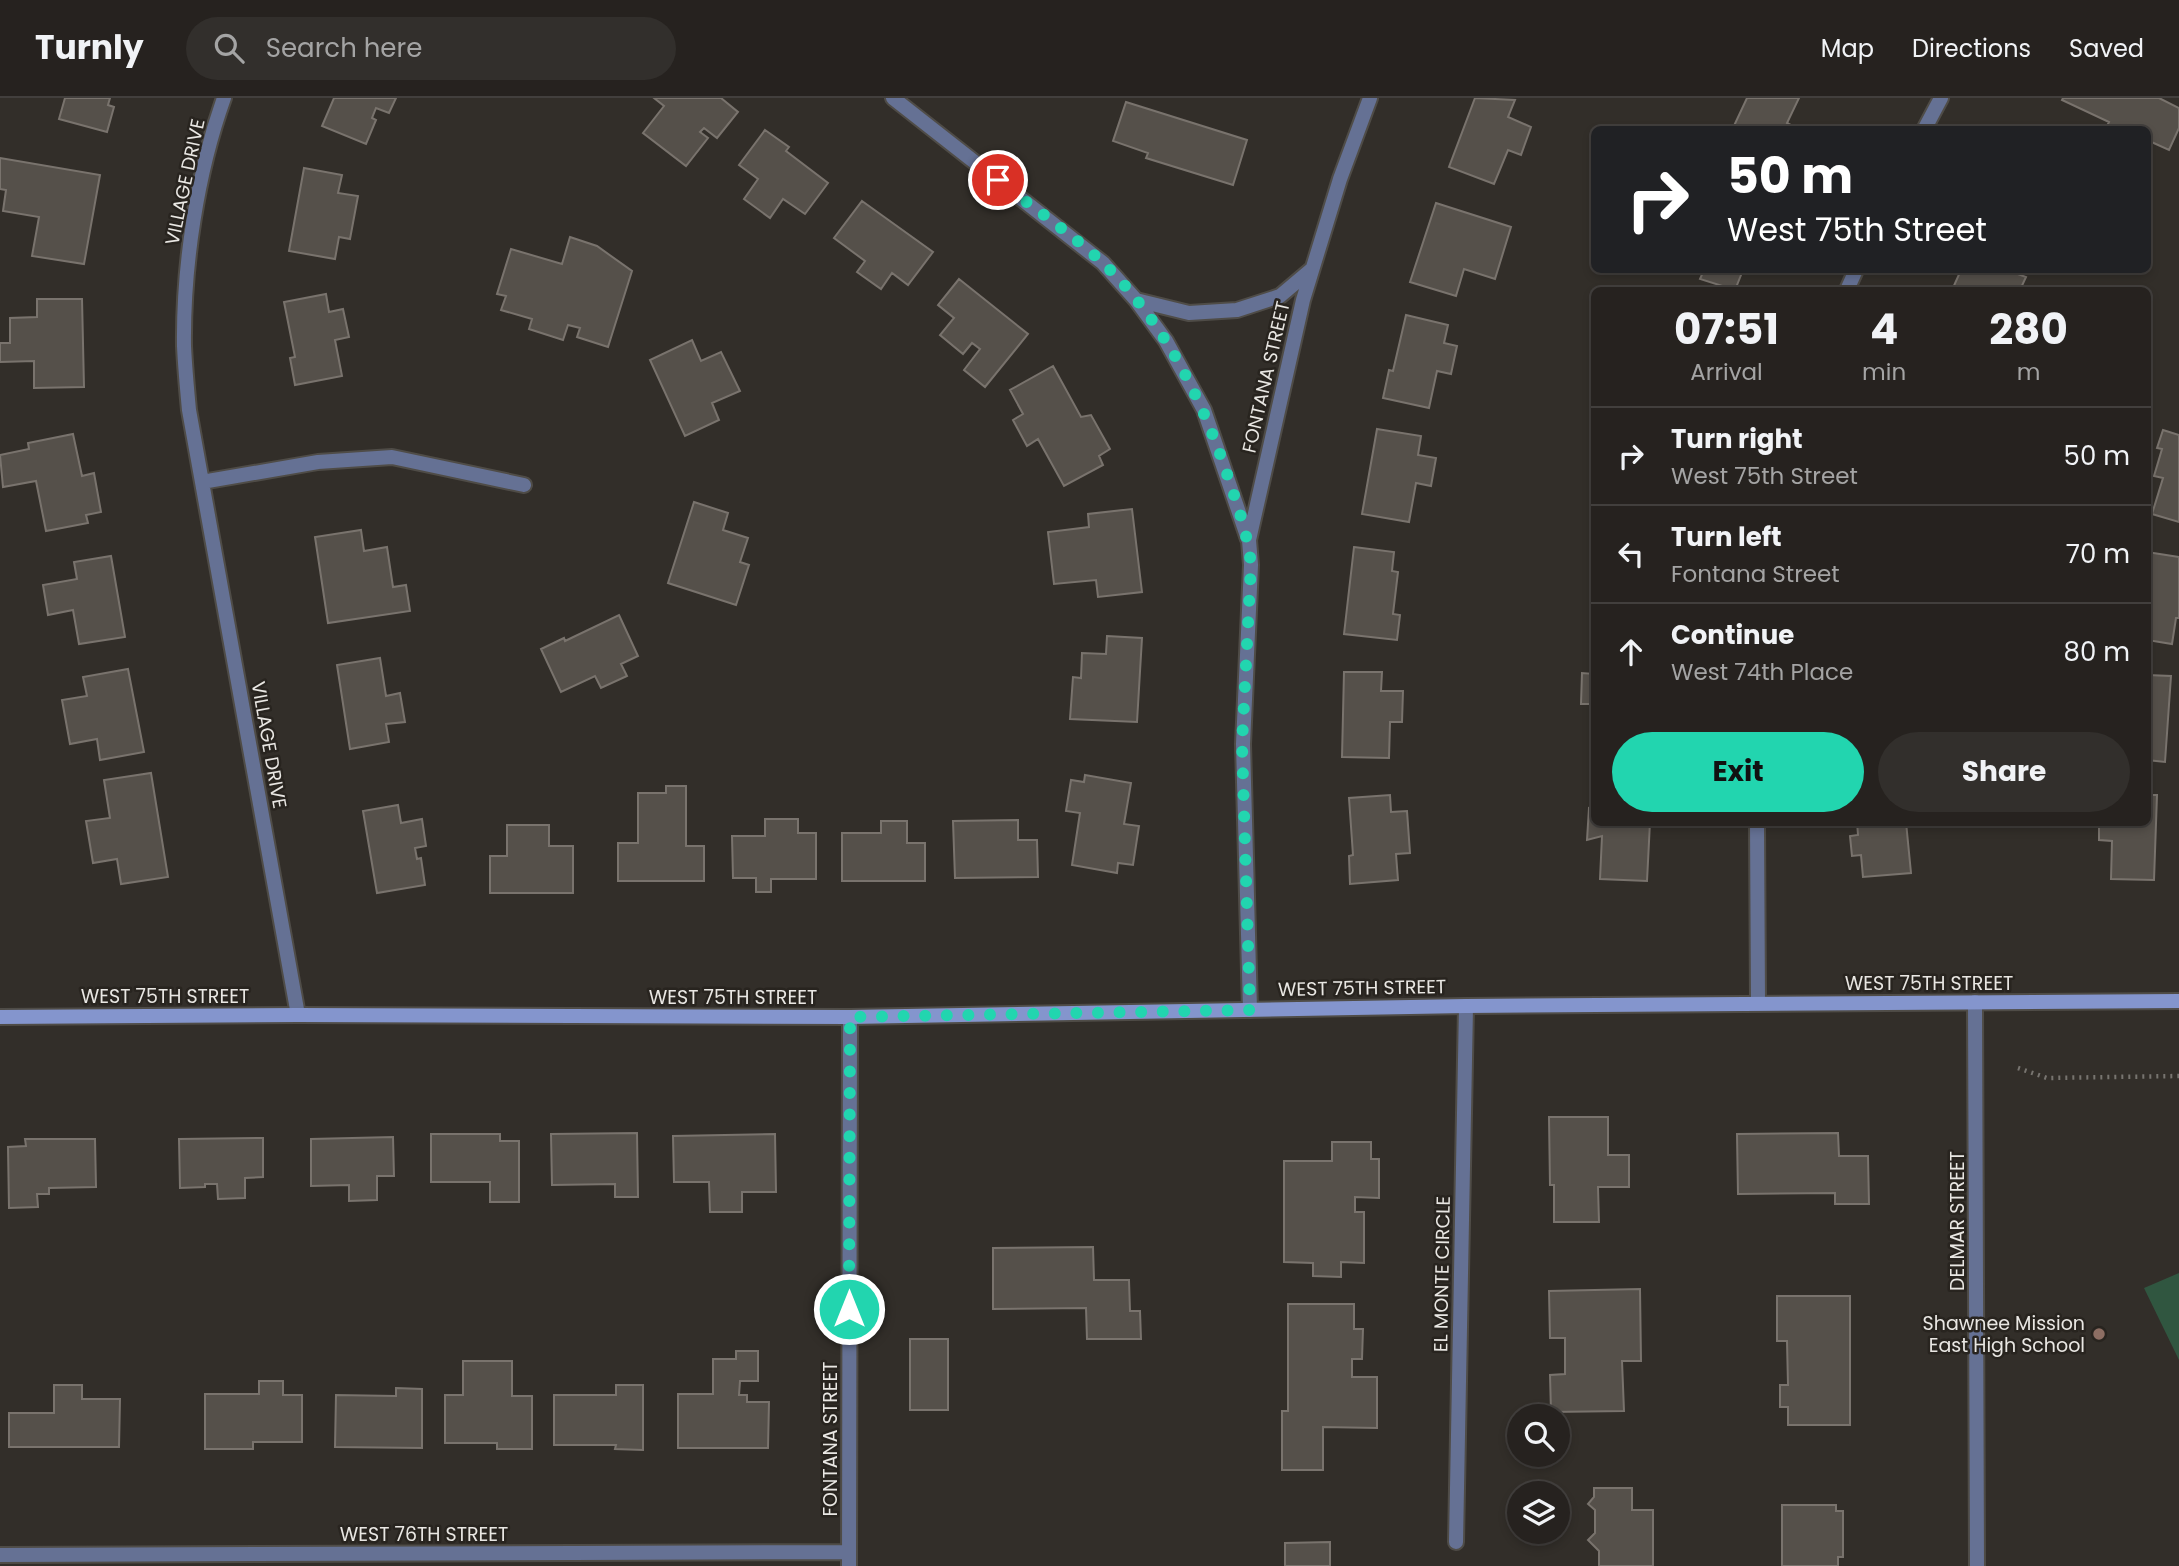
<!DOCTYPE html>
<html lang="en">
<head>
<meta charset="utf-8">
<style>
  :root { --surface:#26221f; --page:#322f2c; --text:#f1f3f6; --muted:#a4a4a4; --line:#423f3d; --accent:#22d5af }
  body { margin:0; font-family:Poppins,sans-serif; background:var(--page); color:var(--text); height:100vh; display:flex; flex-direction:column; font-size:26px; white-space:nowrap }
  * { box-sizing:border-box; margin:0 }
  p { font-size:23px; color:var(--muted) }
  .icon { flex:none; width:38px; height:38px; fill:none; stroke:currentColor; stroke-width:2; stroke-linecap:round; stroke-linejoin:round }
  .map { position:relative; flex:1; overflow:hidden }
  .panel { position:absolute; left:1591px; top:189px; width:560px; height:539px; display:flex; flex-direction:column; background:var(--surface); border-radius:10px; box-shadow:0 4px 10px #0003,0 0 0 2px var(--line) }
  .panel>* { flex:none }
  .banner { position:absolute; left:1591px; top:28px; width:560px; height:147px; border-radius:10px; box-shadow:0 4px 10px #0003,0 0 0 2px var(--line); background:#202124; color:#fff; overflow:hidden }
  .tools { position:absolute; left:1507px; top:1306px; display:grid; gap:14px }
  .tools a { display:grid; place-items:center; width:63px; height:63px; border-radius:50%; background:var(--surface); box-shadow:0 4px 10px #0003,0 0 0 2px var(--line); font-size:35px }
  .pin { position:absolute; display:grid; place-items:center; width:60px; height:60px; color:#fff; margin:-30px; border:4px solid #fff; border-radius:50%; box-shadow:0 2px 7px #0007 }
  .me { position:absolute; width:77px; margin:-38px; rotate:0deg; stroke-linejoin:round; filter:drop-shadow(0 0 5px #0008) }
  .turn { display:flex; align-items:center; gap:24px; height:147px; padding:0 21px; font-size:32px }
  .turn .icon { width:91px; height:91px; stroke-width:2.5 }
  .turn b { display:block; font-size:49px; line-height:60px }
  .eta { display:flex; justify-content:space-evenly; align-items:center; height:119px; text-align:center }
  .eta b { font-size:42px; font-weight:700; line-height:49px }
  .cta { display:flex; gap:14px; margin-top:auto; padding:14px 21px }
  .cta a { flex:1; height:80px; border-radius:42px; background:var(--accent); color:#111; font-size:28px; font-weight:700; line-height:80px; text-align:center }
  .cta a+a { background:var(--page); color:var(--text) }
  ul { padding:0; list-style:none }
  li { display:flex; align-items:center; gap:21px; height:98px; padding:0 21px; border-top:2px solid var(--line) }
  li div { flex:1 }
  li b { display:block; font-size:26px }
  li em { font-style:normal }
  header { display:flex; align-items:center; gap:42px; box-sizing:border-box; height:98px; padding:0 35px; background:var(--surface); border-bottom:2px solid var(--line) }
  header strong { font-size:33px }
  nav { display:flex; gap:38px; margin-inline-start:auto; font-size:24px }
  .search { width:490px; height:63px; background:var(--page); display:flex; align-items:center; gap:18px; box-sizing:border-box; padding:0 24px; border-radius:38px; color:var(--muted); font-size:26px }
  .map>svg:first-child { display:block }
</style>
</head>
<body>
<header>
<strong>Turnly</strong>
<div class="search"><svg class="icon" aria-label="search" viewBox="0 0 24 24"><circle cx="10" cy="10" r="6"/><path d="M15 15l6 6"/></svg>Search here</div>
<nav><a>Map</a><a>Directions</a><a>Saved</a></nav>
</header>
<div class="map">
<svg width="2179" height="1468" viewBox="0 0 2179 1468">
  <rect width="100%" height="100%" fill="#322e29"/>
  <path fill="#305640" d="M2179 1175V1262L2144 1190Z"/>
  <path fill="#55504a" stroke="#79736d" stroke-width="2" d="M65 0H110L108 7 114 9 107 34 59 21Z
    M334 0H396L389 15 376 10 372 20 376 22 366 46 322 28Z
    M654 0H721L738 14 717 40 704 30 700 34 708 40 686 68 643 35 664 8Z
    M1475 0 1515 2 1508 19 1531 29 1521 57 1508 52 1494 86 1449 69Z
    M1747 0H1799L1787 25 1800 32H1732Z
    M2063 0H2159L2179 10V30L2169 52 2147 42V32H2105L2109 24 2062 2Z
    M1126 4 1247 42 1233 87 1146 60 1148 55 1113 43Z
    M765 32 789 49 786 53 828 85 805 116 783 101 770 120 744 101 758 81 739 67Z
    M0 60 100 77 84 166 32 158 39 119 3 113 6 92 0 91Z
    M304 70 342 77 338 95 358 98 350 141 339 139 335 161 289 153Z
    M862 103 933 154 908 187 892 175 881 191 857 174 865 163 834 140Z
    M1436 105 1511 129 1495 181 1464 171 1456 198 1410 184Z
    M570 139 597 148 632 173 608 249 577 239 580 230 568 227 563 242 529 231 532 221 501 212 506 198 497 196 511 151 562 166Z
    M1704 172H1743L1735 192 1700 181Z
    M1961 172H2007L2026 179 2020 192H1952Z
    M959 181 1028 236 985 289 964 272 980 251 972 245 963 256 940 237 954 220 938 207Z
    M326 196 329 214 343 211 349 239 335 242 342 278 295 287 290 260 295 259 284 204Z
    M37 201H82L84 289 34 290V263L0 264V245H10V220L37 219Z
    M1406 217 1448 227 1444 245 1457 248 1451 276 1437 273 1429 310 1383 300 1389 272 1393 273Z
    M692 242 701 263 721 254 740 293 712 305 719 322 685 338 650 262Z
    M1053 268 1081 319 1091 317 1110 351 1099 358 1103 367 1064 388 1038 341 1027 348 1013 322 1023 316 1010 292Z
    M1377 331 1421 338 1418 357 1436 360 1431 388 1416 385 1409 424 1362 416Z
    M2163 332 2179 337V424L2152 416 2163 380 2154 378 2162 351 2157 350Z
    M73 336 82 378 94 375 101 414 86 417 88 425 46 433 36 383 3 389 0 357 29 351 28 345Z
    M694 404 728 415 723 432 748 440 740 464 749 467 736 507 668 485Z
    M1132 411 1142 494 1098 499 1096 482 1054 486 1048 434 1089 429 1088 416Z
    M361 432 364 453 387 449 393 489 406 487 410 513 328 525 315 439Z
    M1354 449 1394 454 1392 473 1398 474 1393 516 1400 517 1397 542 1344 536Z
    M2147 454 2179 459V520H2176L2172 546 2147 542Z
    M111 458 125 539 79 546 73 512 48 517 43 487 77 481 74 464Z
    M619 517 638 558 621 566 627 578 601 590 595 578 561 594 541 551 564 540 565 543Z
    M1107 538 1142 540 1137 624 1070 621 1073 579 1081 580 1082 555 1106 556Z
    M380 560 386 598 400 595 405 624 386 626 389 644 350 651 337 567Z
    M1594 569V606H1581L1582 575 1594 576Z
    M128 571 144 654 100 662 97 641 70 646 62 602 87 598 83 579Z
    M1344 574H1382L1381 593H1403L1402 624H1390L1389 660 1342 659Z
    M2147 577 2171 578 2165 664 2147 662Z
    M151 675 168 779 121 786 117 761 93 765 86 723 110 720 104 682Z
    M1085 677 1131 685 1124 726 1139 728 1133 767 1118 765 1117 775 1072 767 1080 715 1066 713 1071 682 1084 684Z
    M666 688H686V748H704V783H618V745H638V695H666Z
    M1390 697 1391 714 1407 713 1410 755 1396 756 1398 782 1350 786 1349 758 1353 757 1349 700Z
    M2147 697H2157L2154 782 2111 781 2112 743 2099 742V724H2147Z
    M398 707 401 725 422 721 426 748 415 750 417 761 421 760 425 787 377 795 363 713Z
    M1589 710 1594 711V724H1650L1647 783 1600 781 1602 738 1587 742Z
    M765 721H798V735H816V781H771V794H756V780H733L732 738H765Z
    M1018 722V742H1037L1038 779 955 780 953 723Z
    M881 723H907V745H925V783H842V735H881Z
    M1857 724H1906L1911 775 1863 779 1861 757 1852 758 1850 738 1858 737Z
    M507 727H549V748H573V795H490V758H507Z
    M1549 1019H1608V1057H1629V1089H1598L1599 1124H1554V1087H1550Z
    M637 1035 638 1099H615V1086L552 1087 551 1036Z
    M1838 1035 1839 1058H1868L1869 1106H1835V1095L1738 1096 1737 1036Z
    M431 1036H500V1043H519V1104H490V1084H431Z
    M775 1036 776 1094H742V1114H710L709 1084H674L673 1038Z
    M393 1039 394 1078H377V1102L349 1103V1087L311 1088V1041Z
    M263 1040V1079L245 1080V1100L218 1101 217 1086H205V1089L180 1090 179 1041Z
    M25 1041H95L96 1089 49 1090V1096H37L38 1109 9 1110 8 1049 26 1048Z
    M1332 1044H1371V1061H1379V1100L1355 1099V1114H1364V1165L1341 1164V1179L1313 1178V1165L1284 1164V1063H1332Z
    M1093 1149 1094 1182H1129L1130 1213H1140L1141 1241H1087L1086 1210 993 1211V1150Z
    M1640 1191 1641 1263H1622L1624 1313 1551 1314 1550 1277 1565 1276V1240H1550L1549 1193Z
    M1777 1198H1850V1327H1788V1309H1780V1287H1788L1787 1243H1777Z
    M1288 1206H1354V1231H1363L1362 1261H1352V1279H1377V1330L1323 1329V1372H1282V1313H1288Z
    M910 1241H948V1312H910Z
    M736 1253H758V1283H740L739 1297H747V1304H769L768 1350H678V1296H713V1261H736Z
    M463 1263H512V1298H532V1351H497V1345H445V1297H463Z
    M259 1283H283V1297H302V1344H253V1351H205V1296H259Z
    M54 1287H82V1301H120L119 1349H9V1315H54Z
    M616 1287H643V1352L615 1351 616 1347H554V1297H616Z
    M396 1290 422 1291V1350L335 1349 336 1297 396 1298Z
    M1594 1390H1632V1412H1653V1468H1599V1453L1588 1442 1595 1435V1412L1588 1406 1594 1399Z
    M1782 1407H1836V1413H1843V1459H1838V1468H1782Z
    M1330 1444V1468H1285V1445Z"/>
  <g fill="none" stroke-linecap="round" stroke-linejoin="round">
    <defs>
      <path id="street" d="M224 0C197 75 183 168 184 248 185 269 187 291 189 312L298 917
        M893 0 1103 165 1136 202 1166 243 1204 312 1248 441
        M1924 32 1941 0
        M1847 192 1856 172
        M1136 202 1189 215 1237 212 1280 198 1312 171
        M202 384 318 364 392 359 524 387
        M1757 724 1758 905
        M1975 904 1977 1468
        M1250 912 1243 646 1251 467 1249 442 1303 202 1340 81 1370 0
        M1456 1444 1466 908
        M0 1457 849 1454
        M849 1468 850 919"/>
      <path id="secondary" d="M0 919 298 917 850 919 1466 908 2179 903"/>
    </defs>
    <use href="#street" stroke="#4f4c47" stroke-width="18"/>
    <use href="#secondary" stroke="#4f4c47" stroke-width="18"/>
    <path stroke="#77746f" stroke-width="4.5" stroke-dasharray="2 5" stroke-linecap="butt" d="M2018 970 2047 980 2179 978"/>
    <use href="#street" stroke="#657194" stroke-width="14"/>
    <use href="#secondary" stroke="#8495cd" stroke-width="14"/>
  </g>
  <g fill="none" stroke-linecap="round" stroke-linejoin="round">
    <path stroke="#22d5af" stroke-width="12" stroke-dasharray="0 21.6" d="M849 1211 850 919 1250 912 1242 646 1251 467C1248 438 1239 412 1230 385 1204 305 1165 224 1103 165 1071 135 1033 110 998 82"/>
  </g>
  <circle fill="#8d6e63" stroke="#28241f" stroke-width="2.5" cx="2099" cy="1236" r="7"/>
  <g text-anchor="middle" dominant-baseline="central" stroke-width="5" stroke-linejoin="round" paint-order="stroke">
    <g font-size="19" fill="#e9e7e3" stroke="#28241f">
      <text transform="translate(185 84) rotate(-78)">VILLAGE DRIVE</text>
      <text transform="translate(1266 279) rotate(-77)">FONTANA STREET</text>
      <text transform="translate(269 647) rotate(80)">VILLAGE DRIVE</text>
      <text x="1929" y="885">WEST 75TH STREET</text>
      <text transform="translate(1362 890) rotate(-1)">WEST 75TH STREET</text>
      <text x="165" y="898">WEST 75TH STREET</text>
      <text x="733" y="899">WEST 75TH STREET</text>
      <text transform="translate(1957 1123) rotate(-90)">DELMAR STREET</text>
      <text transform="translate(1442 1176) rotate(-89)">EL MONTE CIRCLE</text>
      <text transform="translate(830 1341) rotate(-90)">FONTANA STREET</text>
      <text x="424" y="1436">WEST 76TH STREET</text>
    </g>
    <g font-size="19" fill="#e9e7e3" stroke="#28241f" text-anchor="end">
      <text x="2085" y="1225">Shawnee Mission<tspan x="2085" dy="22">East High School</tspan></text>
    </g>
  </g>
</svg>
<div class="tools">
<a><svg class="icon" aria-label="search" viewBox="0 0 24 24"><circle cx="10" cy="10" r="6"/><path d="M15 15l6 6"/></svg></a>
<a><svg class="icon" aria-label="layers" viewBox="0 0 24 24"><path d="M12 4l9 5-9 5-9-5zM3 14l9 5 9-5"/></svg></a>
</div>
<div class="pin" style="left:998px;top:82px;background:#d93025"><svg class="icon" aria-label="arrive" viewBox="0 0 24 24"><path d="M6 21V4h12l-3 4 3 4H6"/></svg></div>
<svg class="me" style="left:849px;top:1211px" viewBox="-20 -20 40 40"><circle r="17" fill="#22d5af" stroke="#fff" stroke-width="3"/><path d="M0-11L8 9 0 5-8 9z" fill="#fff"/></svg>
<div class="banner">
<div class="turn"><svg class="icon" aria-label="right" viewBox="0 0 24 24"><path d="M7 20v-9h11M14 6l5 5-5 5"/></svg><div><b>50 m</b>West 75th Street</div></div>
</div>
<section class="panel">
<div class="eta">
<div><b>07:51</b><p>Arrival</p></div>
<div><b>4</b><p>min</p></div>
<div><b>280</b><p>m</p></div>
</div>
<ul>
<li><svg class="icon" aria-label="right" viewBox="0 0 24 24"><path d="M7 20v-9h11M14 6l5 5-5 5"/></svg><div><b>Turn right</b><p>West 75th Street</p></div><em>50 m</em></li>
<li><svg class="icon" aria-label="left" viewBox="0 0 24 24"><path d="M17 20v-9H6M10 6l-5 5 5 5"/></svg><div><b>Turn left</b><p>Fontana Street</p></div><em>70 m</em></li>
<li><svg class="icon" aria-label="ahead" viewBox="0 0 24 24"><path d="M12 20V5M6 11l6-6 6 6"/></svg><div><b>Continue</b><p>West 74th Place</p></div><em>80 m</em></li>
</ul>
<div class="cta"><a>Exit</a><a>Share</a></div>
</section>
</div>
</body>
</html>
